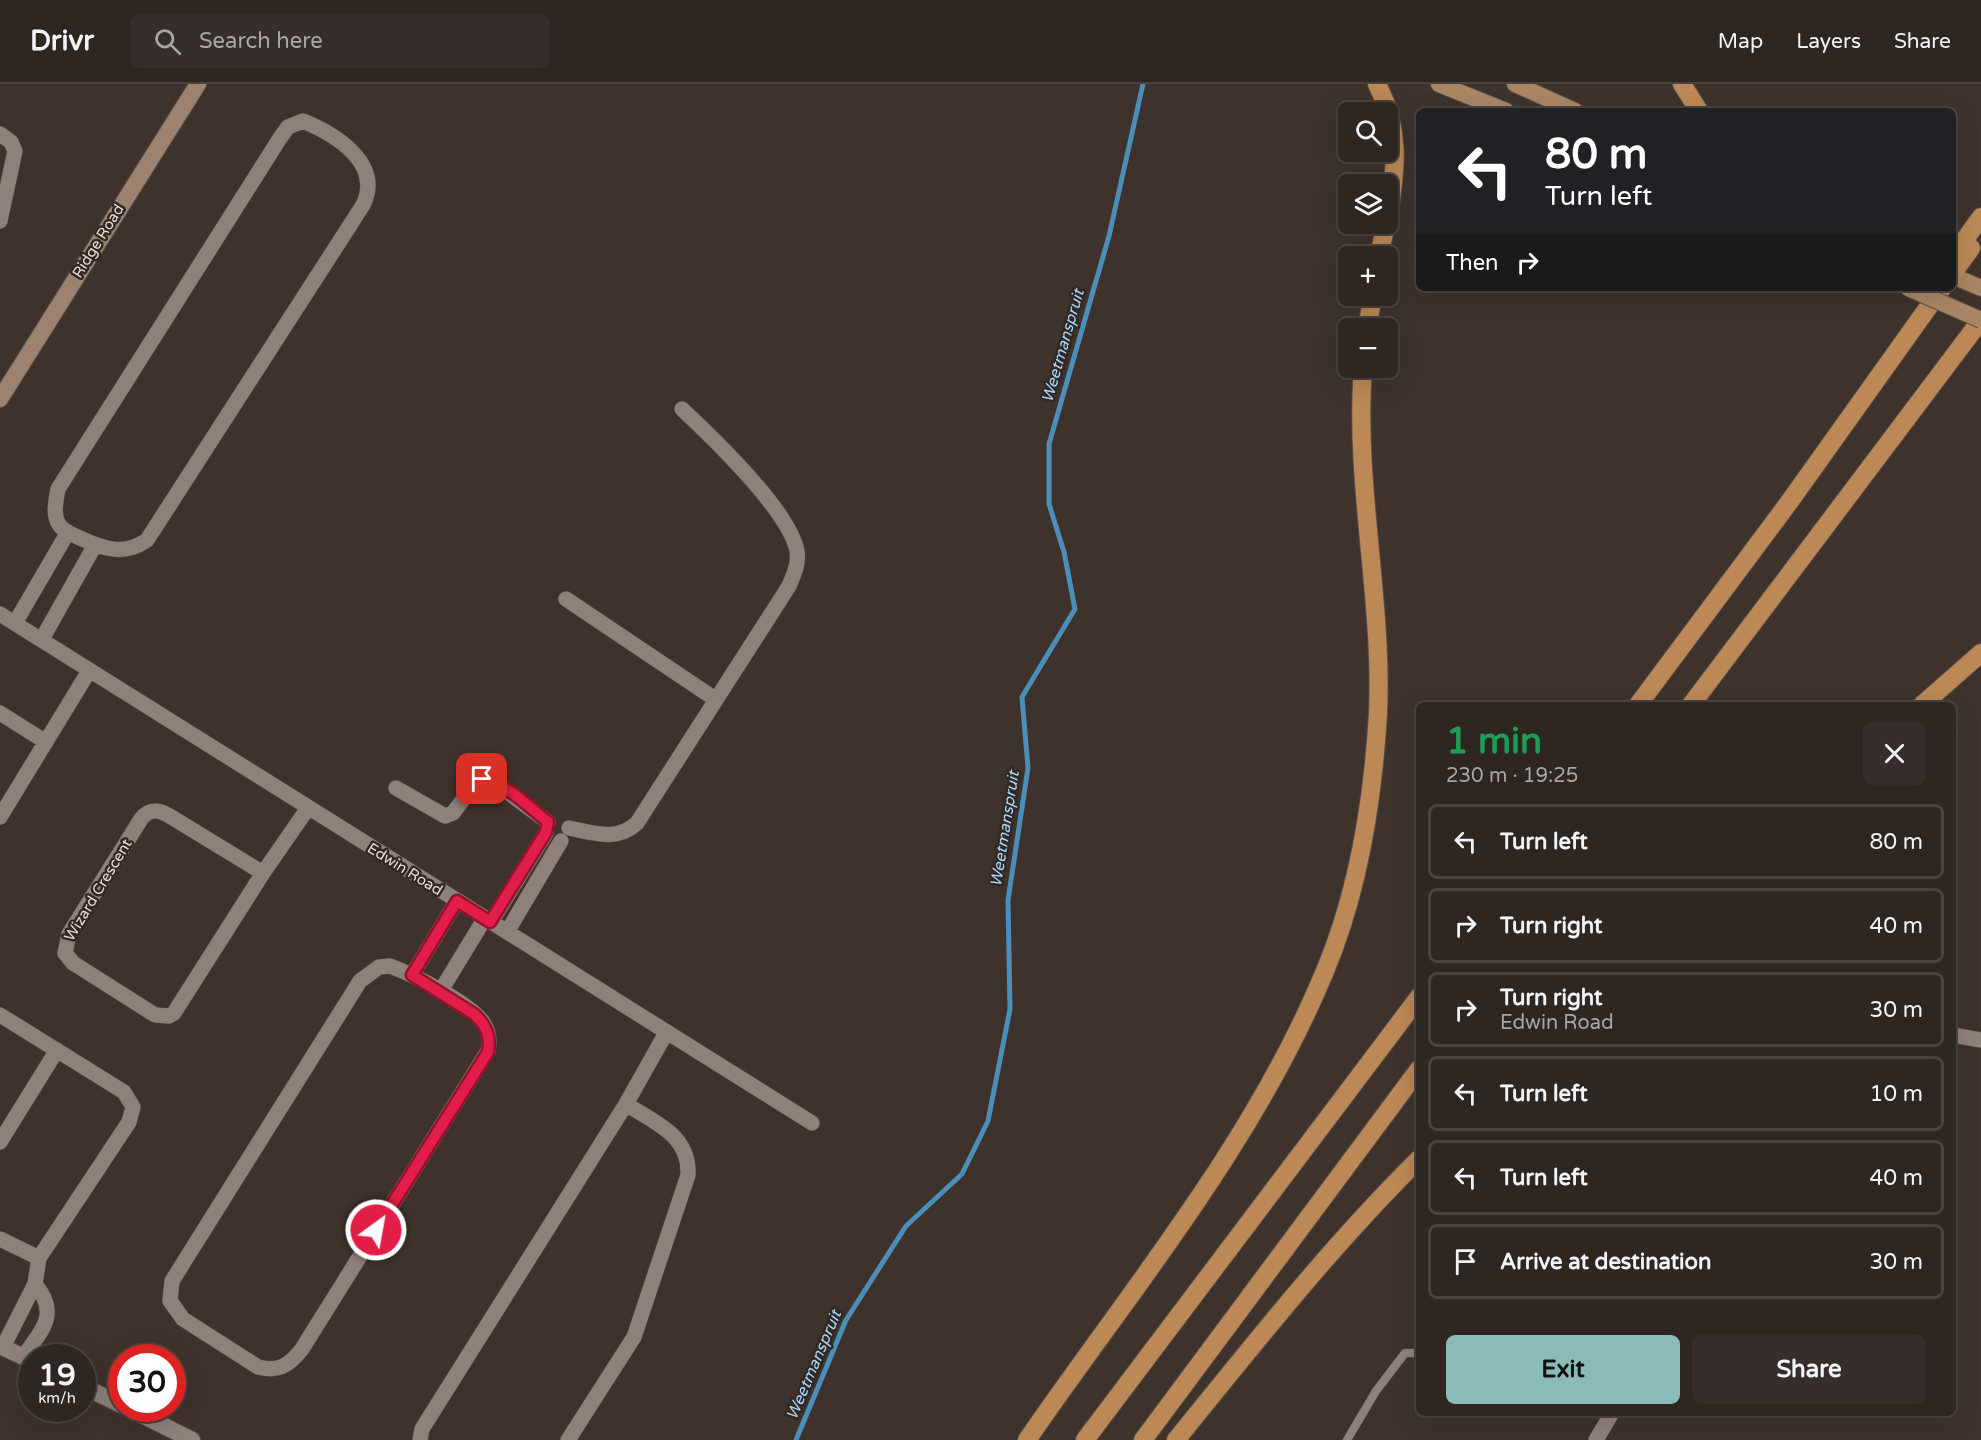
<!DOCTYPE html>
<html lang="en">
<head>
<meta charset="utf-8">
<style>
  :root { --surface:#2e2621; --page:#362e2a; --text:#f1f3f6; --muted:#a7a5a5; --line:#49433f; --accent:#8bbbb9 }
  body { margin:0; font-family:"Varela Round",sans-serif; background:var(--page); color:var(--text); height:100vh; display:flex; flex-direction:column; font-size:22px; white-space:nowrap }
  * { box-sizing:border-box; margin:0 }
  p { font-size:20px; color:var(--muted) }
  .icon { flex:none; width:33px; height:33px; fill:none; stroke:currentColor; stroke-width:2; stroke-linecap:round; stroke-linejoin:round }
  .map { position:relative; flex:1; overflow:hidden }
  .sheet { position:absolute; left:1416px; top:618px; width:540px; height:714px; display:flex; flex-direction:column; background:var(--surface); border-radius:9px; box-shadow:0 6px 24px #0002,0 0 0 2px var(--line) }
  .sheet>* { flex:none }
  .guide { position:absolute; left:1416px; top:24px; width:540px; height:183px; border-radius:9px; box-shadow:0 6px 24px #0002,0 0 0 2px var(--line); background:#202124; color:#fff; overflow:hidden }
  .fabs { position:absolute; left:1338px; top:18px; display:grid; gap:12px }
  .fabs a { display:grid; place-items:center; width:60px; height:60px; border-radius:9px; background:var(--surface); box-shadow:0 6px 24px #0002,0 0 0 2px var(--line); font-size:30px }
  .speed { position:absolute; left:18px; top:1260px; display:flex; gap:12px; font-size:30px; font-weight:700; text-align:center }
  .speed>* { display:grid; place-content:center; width:78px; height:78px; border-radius:50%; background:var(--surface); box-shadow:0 6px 24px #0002,0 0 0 2px var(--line); line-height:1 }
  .speed small { font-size:15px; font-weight:400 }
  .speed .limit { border:9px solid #d22; background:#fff; color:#111 }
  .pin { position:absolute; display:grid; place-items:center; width:51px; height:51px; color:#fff; margin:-26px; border-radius:12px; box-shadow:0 3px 9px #0006 }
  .me { position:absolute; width:66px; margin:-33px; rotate:32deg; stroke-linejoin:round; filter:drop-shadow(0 0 4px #0008) }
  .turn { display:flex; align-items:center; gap:21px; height:126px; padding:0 30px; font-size:27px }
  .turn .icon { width:78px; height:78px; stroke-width:2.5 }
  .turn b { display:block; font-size:42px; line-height:51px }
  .then { display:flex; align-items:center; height:57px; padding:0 30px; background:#0003; gap:12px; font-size:22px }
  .round { display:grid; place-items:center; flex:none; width:63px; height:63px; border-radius:9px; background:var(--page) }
  .summary { display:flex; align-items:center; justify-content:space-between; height:102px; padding:0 30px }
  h1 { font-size:36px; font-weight:800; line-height:45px; color:#1e9e55 }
  .primary-button { display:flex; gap:12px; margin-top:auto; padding:12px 30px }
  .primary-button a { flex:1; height:69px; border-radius:9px; background:var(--accent); color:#111; font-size:24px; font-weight:800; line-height:69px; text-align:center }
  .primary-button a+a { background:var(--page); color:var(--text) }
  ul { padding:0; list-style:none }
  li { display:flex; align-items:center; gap:18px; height:75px; margin:0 12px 9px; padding:0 18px; border:3px solid var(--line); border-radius:9px }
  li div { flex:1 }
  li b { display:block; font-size:22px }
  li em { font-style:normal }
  header { display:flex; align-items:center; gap:36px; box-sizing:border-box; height:84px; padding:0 30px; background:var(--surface); border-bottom:2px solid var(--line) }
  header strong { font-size:28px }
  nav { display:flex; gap:33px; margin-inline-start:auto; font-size:21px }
  .search { width:420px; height:54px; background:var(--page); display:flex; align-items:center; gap:15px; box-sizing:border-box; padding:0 21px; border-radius:9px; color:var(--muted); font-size:22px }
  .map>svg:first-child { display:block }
</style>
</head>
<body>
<header>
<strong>Drivr</strong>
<div class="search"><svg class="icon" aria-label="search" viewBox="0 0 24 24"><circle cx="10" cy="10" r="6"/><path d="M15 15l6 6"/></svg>Search here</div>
<nav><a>Map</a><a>Layers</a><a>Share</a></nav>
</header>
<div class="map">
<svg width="1981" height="1356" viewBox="0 0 1981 1356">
  <rect width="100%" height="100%" fill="#3e322c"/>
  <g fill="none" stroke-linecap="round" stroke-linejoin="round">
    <path stroke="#4c8eba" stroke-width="5" d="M796 1356 846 1236 906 1142 962 1090 988 1037 1010 925 1008 816 1028 684 1022 613 1075 525 1064 468 1049 420V360L1109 152 1143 0"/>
    <defs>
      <path id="service" d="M1347 1356 1376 1307 1405 1269H1419"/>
      <path id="minor" d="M303 37C337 51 383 80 363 121L147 456C125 472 103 465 80 454 74 451 65 448 60 442 52 432 56 416 58 405L280 54 288 43Z
        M0 50 11 58 15 67 0 137
        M566 515 715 615
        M0 530 812 1039
        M15 539 68 448
        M42 555 95 461
        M0 629 46 658
        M396 704 445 732 453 729 477 697 482 695 491 696 548 738
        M0 733 89 587
        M569 744C594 749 617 758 637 739L789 502C794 490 799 480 797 467 790 428 712 353 682 325
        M263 789 168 731C157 725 149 725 141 735L69 850 65 869 73 879 155 931 169 932 174 929 263 789 308 724
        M491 838 546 749
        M507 848 561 757
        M390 882C414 891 466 917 482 937 489 946 490 956 488 967L302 1265C289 1282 278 1288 258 1283L183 1235 170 1217 172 1197 360 897 379 883Z
        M412 891 457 817
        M440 908 485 834
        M0 931 124 1008 133 1023 129 1038 39 1174 35 1200 3 1263
        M1953 951 1981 956
        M0 1058 57 966
        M0 1155 39 1174
        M23 1273C42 1246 60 1230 35 1200
        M420 1356 422 1345 626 1020 666 949
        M568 1356 634 1253 688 1091C690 1051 655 1039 626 1020
        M1596 1356 1612 1329"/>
      <path id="tertiary" d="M0 1262 32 1277
        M82 1302 122 1321
        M128 1324 192 1356"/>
      <path id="secondary" d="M0 315 198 0"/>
      <path id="primary" d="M1439 0 1506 27
        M1515 0 1575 27
        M1953 192 1981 204"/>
      <path id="motorway" d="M1377 0C1400 44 1397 84 1388 132
        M1682 0 1699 27
        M1379 172 1386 140
        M1953 172 1981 133
        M1953 189 1971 164
        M1367 244 1373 212
        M1638 621 1790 417 1942 204
        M1691 621 1981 236
        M1922 621 1981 569
        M1027 1356C1132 1204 1254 1059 1325 887 1359 806 1373 716 1378 629 1383 514 1354 399 1363 284
        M1085 1356 1419 913
        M1143 1356 1419 985
        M1176 1356C1254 1260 1331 1162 1419 1075"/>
    </defs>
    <use href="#service" stroke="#5a504b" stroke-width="9"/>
    <use href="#minor" stroke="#5a504b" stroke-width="16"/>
    <use href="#tertiary" stroke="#5a504b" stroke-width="18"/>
    <use href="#secondary" stroke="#5a504b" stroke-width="18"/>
    <use href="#primary" stroke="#5a504b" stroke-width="18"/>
    <use href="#motorway" stroke="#5a504b" stroke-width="20"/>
    <use href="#service" stroke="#8f807a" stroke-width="8"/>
    <use href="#minor" stroke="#8f807a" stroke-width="15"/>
    <use href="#tertiary" stroke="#8f807a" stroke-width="16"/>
    <use href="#secondary" stroke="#9c826f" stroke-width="16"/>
    <use href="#primary" stroke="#a98564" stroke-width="16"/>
    <use href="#motorway" stroke="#bb8856" stroke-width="18"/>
    <defs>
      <path id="primary-bridge" d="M1908 204 1981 236"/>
    </defs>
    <use href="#primary-bridge" stroke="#5a504b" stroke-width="18" stroke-linecap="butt"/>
    <use href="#primary-bridge" stroke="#a98564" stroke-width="16"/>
  </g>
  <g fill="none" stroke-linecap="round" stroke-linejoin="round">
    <defs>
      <path id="route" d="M376 1146 488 968C491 952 486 941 474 930L412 891 457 817 490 838 546 748 548 738C529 723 507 700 482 695"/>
    </defs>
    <use href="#route" stroke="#92132f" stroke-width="15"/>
    <use href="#route" stroke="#e11d48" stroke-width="10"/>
  </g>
  <g text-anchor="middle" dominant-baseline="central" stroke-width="5" stroke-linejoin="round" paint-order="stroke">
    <g font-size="15" fill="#e5ddda" stroke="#332822">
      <text transform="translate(98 157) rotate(-58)">Ridge Road</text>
      <text transform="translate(405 785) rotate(32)">Edwin Road</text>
      <text transform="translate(98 806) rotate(-59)">Wizard Crescent</text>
    </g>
    <g font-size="16" font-style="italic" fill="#a4d8fe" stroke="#332822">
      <text transform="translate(1063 262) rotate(-74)">Weetmanspruit</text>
      <text transform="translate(1005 745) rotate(-81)">Weetmanspruit</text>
      <text transform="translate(814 1281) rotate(-67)">Weetmanspruit</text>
    </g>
  </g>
</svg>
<div class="fabs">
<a><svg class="icon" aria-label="search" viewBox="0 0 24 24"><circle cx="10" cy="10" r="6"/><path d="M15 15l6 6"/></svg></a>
<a><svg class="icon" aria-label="layers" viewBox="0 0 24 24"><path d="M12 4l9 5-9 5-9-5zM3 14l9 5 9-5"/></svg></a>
<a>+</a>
<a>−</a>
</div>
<div class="speed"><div>19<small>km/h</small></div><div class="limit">30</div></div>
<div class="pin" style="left:482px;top:695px;background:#d93025"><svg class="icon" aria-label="arrive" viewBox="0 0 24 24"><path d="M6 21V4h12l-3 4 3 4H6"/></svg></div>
<svg class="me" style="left:376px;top:1146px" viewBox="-20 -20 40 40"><circle r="17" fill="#e11d48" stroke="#fff" stroke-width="3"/><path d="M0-11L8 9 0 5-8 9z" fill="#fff"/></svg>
<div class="guide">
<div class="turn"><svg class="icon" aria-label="left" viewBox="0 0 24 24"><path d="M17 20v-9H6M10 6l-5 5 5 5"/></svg><div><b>80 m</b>Turn left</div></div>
<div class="then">Then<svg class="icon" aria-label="right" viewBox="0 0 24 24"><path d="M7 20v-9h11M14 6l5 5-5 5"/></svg></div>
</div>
<section class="sheet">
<div class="summary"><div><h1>1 min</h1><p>230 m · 19:25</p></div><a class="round"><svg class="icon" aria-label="close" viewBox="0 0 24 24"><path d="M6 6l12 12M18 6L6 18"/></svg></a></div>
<ul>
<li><svg class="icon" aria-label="left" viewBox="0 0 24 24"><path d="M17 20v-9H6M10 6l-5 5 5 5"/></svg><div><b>Turn left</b></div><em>80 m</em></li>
<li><svg class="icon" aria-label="right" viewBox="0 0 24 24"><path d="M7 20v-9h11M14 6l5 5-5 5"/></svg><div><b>Turn right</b></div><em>40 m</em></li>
<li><svg class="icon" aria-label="right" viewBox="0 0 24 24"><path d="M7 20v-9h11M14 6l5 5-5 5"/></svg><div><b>Turn right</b><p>Edwin Road</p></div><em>30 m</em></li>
<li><svg class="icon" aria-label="left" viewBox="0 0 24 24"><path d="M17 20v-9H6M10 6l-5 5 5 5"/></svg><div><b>Turn left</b></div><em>10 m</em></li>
<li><svg class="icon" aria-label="left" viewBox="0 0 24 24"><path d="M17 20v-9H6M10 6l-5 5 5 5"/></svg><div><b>Turn left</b></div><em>40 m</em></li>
<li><svg class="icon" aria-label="arrive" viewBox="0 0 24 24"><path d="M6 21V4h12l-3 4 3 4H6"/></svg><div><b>Arrive at destination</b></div><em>30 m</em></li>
</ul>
<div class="primary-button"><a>Exit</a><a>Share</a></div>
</section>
</div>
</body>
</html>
